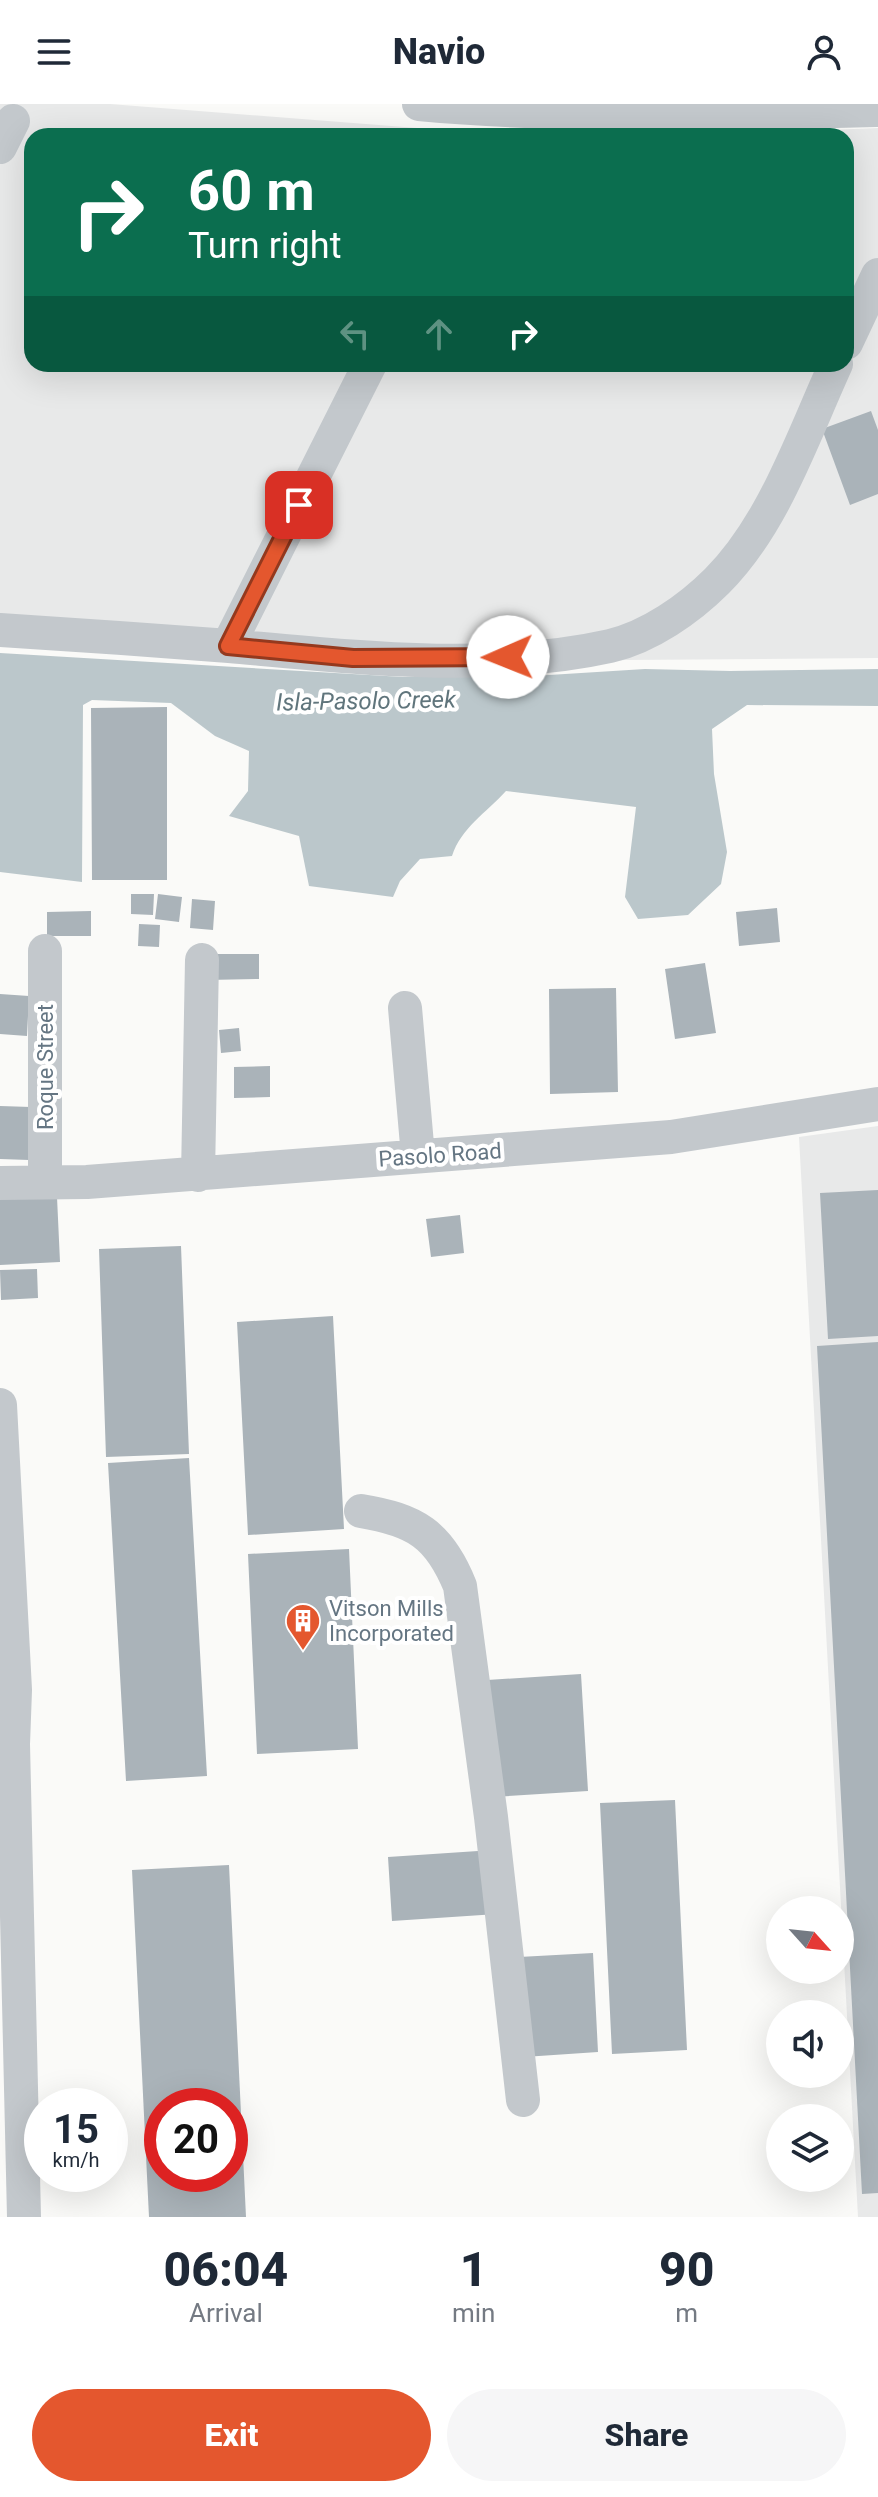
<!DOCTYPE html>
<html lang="en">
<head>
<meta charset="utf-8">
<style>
  :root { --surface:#fff; --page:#f6f6f7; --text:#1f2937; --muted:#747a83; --accent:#e4572e }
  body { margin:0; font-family:Roboto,sans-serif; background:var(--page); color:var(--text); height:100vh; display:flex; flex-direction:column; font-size:30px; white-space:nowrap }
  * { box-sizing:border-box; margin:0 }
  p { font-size:26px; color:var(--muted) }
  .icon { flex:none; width:44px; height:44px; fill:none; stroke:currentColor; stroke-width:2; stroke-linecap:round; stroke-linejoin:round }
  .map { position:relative; height:2113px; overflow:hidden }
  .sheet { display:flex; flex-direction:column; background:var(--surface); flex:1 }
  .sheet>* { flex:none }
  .guide { position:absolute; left:24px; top:24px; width:830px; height:244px; border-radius:24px; box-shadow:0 8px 32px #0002; background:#0b6e4f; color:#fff; overflow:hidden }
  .needle { width:52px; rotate:117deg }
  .controls { position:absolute; left:766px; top:1792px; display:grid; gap:16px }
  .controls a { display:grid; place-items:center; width:88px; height:88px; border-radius:50%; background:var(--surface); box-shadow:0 8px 32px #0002; font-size:40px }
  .speed { position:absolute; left:24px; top:1984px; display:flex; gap:16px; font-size:40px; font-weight:700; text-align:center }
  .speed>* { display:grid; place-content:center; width:104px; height:104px; border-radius:50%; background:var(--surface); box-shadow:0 8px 32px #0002; line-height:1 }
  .speed small { font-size:20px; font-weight:400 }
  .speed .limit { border:12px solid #d22; background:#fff; color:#111 }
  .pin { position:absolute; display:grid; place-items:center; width:68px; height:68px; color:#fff; margin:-34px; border-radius:16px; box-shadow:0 4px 12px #0006 }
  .me { position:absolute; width:88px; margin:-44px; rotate:269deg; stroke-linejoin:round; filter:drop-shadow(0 0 6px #0008) }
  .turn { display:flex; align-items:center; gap:28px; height:168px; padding:0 32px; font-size:36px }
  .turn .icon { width:104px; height:104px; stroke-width:2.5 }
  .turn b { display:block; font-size:56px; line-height:68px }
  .lanes { display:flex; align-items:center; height:76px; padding:0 32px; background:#0003; justify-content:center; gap:40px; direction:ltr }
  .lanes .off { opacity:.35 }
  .eta { display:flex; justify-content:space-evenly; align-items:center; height:136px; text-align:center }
  .eta b { font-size:48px; font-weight:800; line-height:56px }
  .action { display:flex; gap:16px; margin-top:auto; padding:16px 32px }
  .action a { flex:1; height:92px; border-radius:48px; background:var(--accent); color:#fff; font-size:32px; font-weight:800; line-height:92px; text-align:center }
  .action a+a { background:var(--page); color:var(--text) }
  header { display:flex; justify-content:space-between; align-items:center; height:104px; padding:0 32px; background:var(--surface); font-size:36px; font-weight:800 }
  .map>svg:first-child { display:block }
</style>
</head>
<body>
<header><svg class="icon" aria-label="menu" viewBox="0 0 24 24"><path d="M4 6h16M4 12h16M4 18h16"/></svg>Navio<svg class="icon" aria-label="person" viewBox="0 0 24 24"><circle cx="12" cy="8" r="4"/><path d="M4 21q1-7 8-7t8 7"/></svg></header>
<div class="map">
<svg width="878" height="2113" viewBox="0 0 878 2113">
  <rect width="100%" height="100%" fill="#fafaf8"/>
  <path fill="#e8e9e9" d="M0 0H110L518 32H32V260H846V32H681L878 24V554L625 556 529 564 0 540Z
    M878 1022V2113H858L799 1033Z"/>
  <path fill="#bbc7cb" d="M0 549 403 573 533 572 645 565 730 567 878 565V602L747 601 712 625 714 670 727 748 721 780 688 811 638 815 625 793 636 703 506 687C486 709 461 724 452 752L420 755 400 777 393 793 309 782 299 732 229 712 248 687 249 647 215 632 171 599 92 596 83 601 82 778 0 768Z"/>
  <path fill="#aab3b9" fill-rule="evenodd" d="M871 307 878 326V390L850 401 822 325Z
    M167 603V776H92L91 604Z
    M131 790H154L153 811 131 810Z
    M158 790 182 793 179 818 155 815Z
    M192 795 215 797 213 826 190 824Z
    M777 804 780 838 739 842 736 808Z
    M91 807V832H47V808Z
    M139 820 160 821 159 843 138 842Z
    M208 850H259V875L207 876Z
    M705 859 716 929 675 935 665 865Z
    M616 884 618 988 550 990 549 885Z
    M0 890 29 892 27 932 0 930Z
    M239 924 241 947 221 949 219 926Z
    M270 962V993L234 994V963Z
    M0 1002 31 1003 29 1056 0 1055Z
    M878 1086V1232L828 1235 820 1089Z
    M57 1093 60 1158 0 1161V1095Z
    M460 1111 464 1149 431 1153 426 1115Z
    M181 1142 189 1350 106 1353 99 1145Z
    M37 1165 38 1194 1 1196 0 1166Z
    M333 1212 344 1425 248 1431 237 1218Z
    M878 1238V2089L862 2090 817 1242Z
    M189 1354 207 1672 126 1677 108 1359Z
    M349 1445 358 1645 257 1650 248 1450Z
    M581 1570 588 1687 494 1693 487 1576Z
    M675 1696 687 1946 612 1950 600 1699Z
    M493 1746 497 1810 392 1817 388 1753Z
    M229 1761 246 2113H149L132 1766ZM162 2002H230V2070H162Z
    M593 1849 598 1948 524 1953 519 1853Z"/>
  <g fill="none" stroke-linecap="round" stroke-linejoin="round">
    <path stroke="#c3c8cc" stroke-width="34" d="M419 0C572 14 724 10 878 6
      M0 43 13 17
      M846 239 878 171
      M0 526C76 531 153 536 229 542 352 553 489 569 610 542 649 533 689 505 717 477 774 420 803 332 836 260
      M228 542 370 260
      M405 904 418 1052
      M198 1071 202 856
      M45 1078V847
      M0 1079 87 1078 671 1033 878 1000
      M0 1301 15 1586 13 1640 24 2113
      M361 1407C415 1416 439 1430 460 1482L491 1713 523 1996"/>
  </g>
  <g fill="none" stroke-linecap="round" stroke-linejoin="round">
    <defs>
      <path id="route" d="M299 401 228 542 353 554 508 553"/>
    </defs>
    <use href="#route" stroke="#94391e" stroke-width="20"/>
    <use href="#route" stroke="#e4572e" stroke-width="14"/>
  </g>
  <defs>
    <symbol id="building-pin" viewBox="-11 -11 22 30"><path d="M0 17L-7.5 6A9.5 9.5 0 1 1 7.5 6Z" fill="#e4572e" stroke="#fff"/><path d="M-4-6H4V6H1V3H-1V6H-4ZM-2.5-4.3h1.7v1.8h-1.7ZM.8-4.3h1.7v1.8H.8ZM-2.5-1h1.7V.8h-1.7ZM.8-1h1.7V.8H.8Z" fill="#fff"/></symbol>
  </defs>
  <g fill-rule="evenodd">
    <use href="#building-pin" x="283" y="1497" width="40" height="54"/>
  </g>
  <g text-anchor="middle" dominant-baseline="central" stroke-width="8" stroke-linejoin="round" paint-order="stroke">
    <g font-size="22" fill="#657683" stroke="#fff">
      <text transform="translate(45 963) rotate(-90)">Roque Street</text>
      <text transform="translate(440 1051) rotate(-4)">Pasolo Road</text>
    </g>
    <g font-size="22" fill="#657683" stroke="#fff" text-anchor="start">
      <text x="329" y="1504">Vitson Mills<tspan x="329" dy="25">Incorporated</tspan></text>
    </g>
    <g font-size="24" font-style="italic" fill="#60757c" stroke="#fff">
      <text transform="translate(366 597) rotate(-1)">Isla-Pasolo Creek</text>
    </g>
  </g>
</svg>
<div class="controls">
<a><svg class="needle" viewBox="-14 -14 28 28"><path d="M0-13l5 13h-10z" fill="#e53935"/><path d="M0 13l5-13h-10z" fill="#747a83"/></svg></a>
<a><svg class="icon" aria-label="sound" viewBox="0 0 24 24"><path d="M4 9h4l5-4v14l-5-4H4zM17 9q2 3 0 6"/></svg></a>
<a><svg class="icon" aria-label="layers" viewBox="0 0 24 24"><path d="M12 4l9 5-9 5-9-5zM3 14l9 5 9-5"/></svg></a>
</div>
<div class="speed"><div>15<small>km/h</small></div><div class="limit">20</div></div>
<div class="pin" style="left:299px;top:401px;background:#d93025"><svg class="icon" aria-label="arrive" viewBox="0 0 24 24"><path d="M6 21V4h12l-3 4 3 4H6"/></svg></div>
<svg class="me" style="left:508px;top:553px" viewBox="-20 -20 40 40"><circle r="19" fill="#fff"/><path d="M0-13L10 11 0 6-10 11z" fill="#e4572e"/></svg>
<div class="guide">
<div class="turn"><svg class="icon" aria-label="right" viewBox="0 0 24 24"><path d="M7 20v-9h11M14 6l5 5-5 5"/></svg><div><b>60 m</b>Turn right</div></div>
<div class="lanes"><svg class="icon off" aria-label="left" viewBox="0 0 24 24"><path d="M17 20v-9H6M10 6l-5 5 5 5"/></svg><svg class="icon off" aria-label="ahead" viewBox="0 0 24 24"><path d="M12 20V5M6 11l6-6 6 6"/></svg><svg class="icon" aria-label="right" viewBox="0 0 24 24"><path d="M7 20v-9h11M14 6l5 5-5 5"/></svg></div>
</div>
</div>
<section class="sheet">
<div class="eta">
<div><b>06:04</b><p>Arrival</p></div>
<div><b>1</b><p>min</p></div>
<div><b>90</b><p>m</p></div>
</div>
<div class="action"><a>Exit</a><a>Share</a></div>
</section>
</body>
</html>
